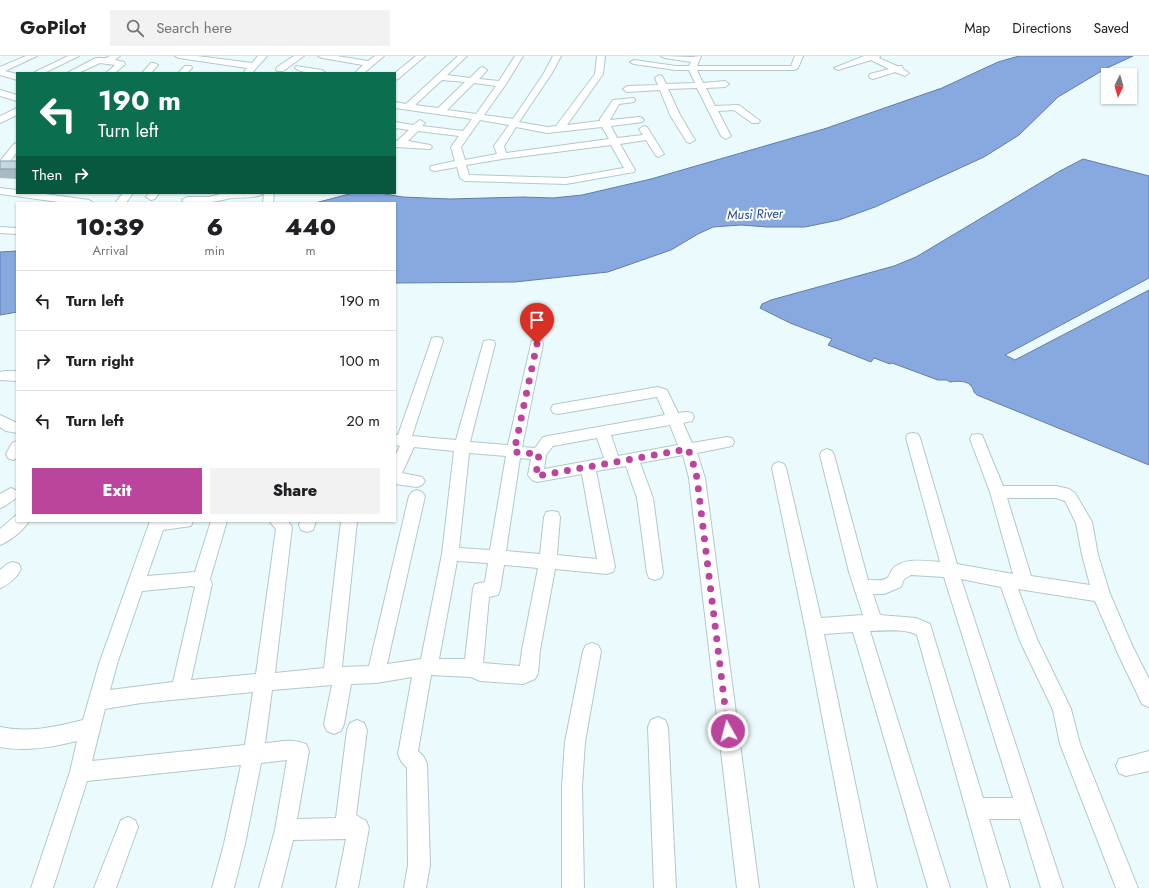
<!DOCTYPE html>
<html lang="en">
<head>
<meta charset="utf-8">
<style>
  :root { --surface:#fff; --page:#f2f2f2; --text:#202124; --muted:#757577; --line:#e0e0e0; --accent:#bb459d }
  body { margin:0; font-family:Jost,sans-serif; background:var(--page); color:var(--text); height:100vh; display:flex; flex-direction:column; font-size:15px; white-space:nowrap }
  * { box-sizing:border-box; margin:0 }
  p { font-size:13px; color:var(--muted) }
  .icon { flex:none; width:22px; height:22px; fill:none; stroke:currentColor; stroke-width:2; stroke-linecap:round; stroke-linejoin:round }
  .map { position:relative; flex:1; overflow:hidden }
  .panel { position:absolute; left:16px; top:146px; width:380px; height:320px; display:flex; flex-direction:column; background:var(--surface); border-radius:0px; box-shadow:0 1px 3px #0004 }
  .panel>* { flex:none }
  .banner { position:absolute; left:16px; top:16px; width:380px; height:122px; border-radius:0px; box-shadow:0 1px 3px #0004; background:#0b6e4f; color:#fff; overflow:hidden }
  .needle { width:26px; rotate:185deg }
  .buttons { position:absolute; left:1101px; top:12px; display:grid; gap:8px }
  .buttons a { display:grid; place-items:center; width:36px; height:36px; border-radius:0px; background:var(--surface); box-shadow:0 1px 3px #0004; font-size:20px }
  .pin { position:absolute; display:grid; place-items:center; width:34px; height:34px; color:#fff; margin:-41px -17px; border-radius:50% 50% 50% 0; rotate:-45deg; box-shadow:0 0 4px #0007 }
  .pin .icon { rotate:45deg }
  .me { position:absolute; width:44px; margin:-22px; rotate:353deg; stroke-linejoin:round; filter:drop-shadow(0 0 3px #0008) }
  .turn { display:flex; align-items:center; gap:14px; height:84px; padding:0 16px; font-size:18px }
  .turn .icon { width:52px; height:52px; stroke-width:2.5 }
  .turn b { display:block; font-size:28px; line-height:34px }
  .then { display:flex; align-items:center; height:38px; padding:0 16px; background:#0003; gap:8px; font-size:15px }
  .eta { display:flex; justify-content:space-evenly; align-items:center; height:68px; text-align:center }
  .eta b { font-size:24px; font-weight:800; line-height:28px }
  .action { display:flex; gap:8px; margin-top:auto; padding:8px 16px }
  .action a { flex:1; height:46px; border-radius:0px; background:var(--accent); color:#fff; font-size:16px; font-weight:800; line-height:46px; text-align:center }
  .action a+a { background:var(--page); color:var(--text) }
  ul { padding:0; list-style:none }
  li { display:flex; align-items:center; gap:12px; height:60px; padding:0 16px; border-top:1px solid var(--line) }
  li div { flex:1 }
  li b { display:block; font-size:15px }
  li em { font-style:normal }
  header { display:flex; align-items:center; gap:24px; box-sizing:border-box; height:56px; padding:0 20px; background:var(--surface); border-bottom:1px solid var(--line) }
  header strong { font-size:19px }
  nav { display:flex; gap:22px; margin-inline-start:auto; font-size:14px }
  .search { width:280px; height:36px; background:var(--page); display:flex; align-items:center; gap:10px; box-sizing:border-box; padding:0 14px; border-radius:0px; color:var(--muted); font-size:15px }
  .map>svg:first-child { display:block }
</style>
</head>
<body>
<header>
<strong>GoPilot</strong>
<div class="search"><svg class="icon" aria-label="search" viewBox="0 0 24 24"><circle cx="10" cy="10" r="6"/><path d="M15 15l6 6"/></svg>Search here</div>
<nav><a>Map</a><a>Directions</a><a>Saved</a></nav>
</header>
<div class="map">
<svg width="1149" height="832" viewBox="0 0 1149 832">
  <rect width="100%" height="100%" fill="#ebfbfd"/>
  <path fill="#87a9e0" stroke="#637ea5" d="M1019 0H1133L1105 13 1058 41 1019 79 984 101 875 151 839 164 805 171H767L741 169 713 171 698 178 671 194 608 216 515 226 395 227V147H315L353 137H379L403 141 450 143 523 141 553 142 582 139 651 123 827 72 942 32 998 6Z
    M1083 103 1149 120V222L1005 299 1015 304 1149 234V409L977 339C973 336 974 335 972 331 968 324 956 325 950 326L947 324H938L892 307 890 308 874 302 871 306 828 289 832 283 790 267 760 252 762 248 771 244 894 210 916 201 1060 115Z
    M17 195V256L0 259V196Z"/>
  <g fill="none" stroke-linecap="round" stroke-linejoin="round">
    <defs>
      <path id="minor" d="M26 0H37L5 15 17 18V24L0 19V11Z
        M68 0H79L44 17H33Z
        M110 0H120L115 4 124 6 125 8 115 17H106L115 9 100 7 78 17H67L96 2H106Z
        M175 0H197L252 7 258 0H267L252 17H243L247 12 179 2Z
        M294 0H304L283 15H277L276 13 277 11Z
        M318 0H337L368 5 375 0H384L364 17H355L363 9 322 2Z
        M416 0H425L398 23 395 24V17Z
        M458 0H467L447 19 470 22 480 12 483 11 487 14 479 23 499 25 515 0H523L506 28 484 59 513 63 544 17 553 0H561L552 17 519 66 547 71 556 70 595 18 597 0H605L603 18 567 69 600 65V63L613 44 634 42 635 44 634 46 619 48 610 64 639 61 642 62 644 64 642 66 611 70 617 82 643 79 639 73 644 70 647 71 664 98 659 101 656 100 646 84 620 88 635 114 634 116 566 128 465 125 460 122 457 111 435 115 431 114 430 112 431 110 455 105 451 91 459 80 418 75 408 85 430 89 432 91 430 93 395 91V85H397L409 74 395 72V66L413 69 420 64 425 67 422 70 463 75 472 63 395 52V46L406 48ZM442 24 465 26 438 52 415 49ZM474 27 496 30 476 58 447 54ZM480 64 509 69 494 90 497 98 465 104 461 91ZM516 71 547 77 602 71 609 83 506 97 504 90ZM611 89 624 112 566 122 469 119 466 109 502 103Z
        M661 0 692 1 701 0 697 10H791L795 0H803L798 12 794 14H697L703 27 725 25 729 28 725 31 706 32 715 50 739 49 760 65 758 67H752L734 54 718 55 731 80 726 83 721 80 697 32 668 33 680 59 695 84 690 87 687 86 670 59 660 34 627 36 623 33 627 30 658 29 655 22 659 19 662 20 666 28 695 27 689 14H676L634 8 630 6 634 4 676 10H689L691 6 665 2Z
        M864 0H880L879 2 897 10H902L903 13 909 17 905 20 895 16 873 23 870 22 869 20 870 18 889 13 871 4 838 14 834 12Z
        M151 7H154L158 9 151 17H142Z
        M185 10H191L192 12 187 17H178Z
        M296 10 322 14 326 17C316 17 303 18 295 12Z
        M0 34 17 39V45L0 40Z
        M17 52V59L0 67V60Z
        M17 87V96L6 111H0V105L14 88Z
        M0 132 17 134V137H38L89 144 94 147H66L0 138Z
        M123 137H133L126 147H115Z
        M149 137H159L155 143 151 144 146 141Z
        M224 137H263C257 144 236 140 227 143 218 145 188 152 182 144L187 141H209Z
        M264 137H274L273 147H263Z
        M0 171 17 172V178L0 177Z
        M437 281 442 282 443 285 412 380 456 384 483 288 484 285 489 284 494 285 495 288 470 386 508 389 531 288 532 285 537 284 542 285 543 288 522 391 535 392 543 381 548 380 665 359 657 341 558 358 553 357 551 353 553 349 558 348 658 331 667 334 678 357 687 356 692 357 694 361 692 365 683 367 692 387 727 381 732 382 734 386 732 390 697 397 705 422 759 832H737L689 422 683 399 640 407 653 442 663 517 661 522 655 524 649 522 647 517 637 442 626 410 596 415 615 511 613 516 607 518 555 513 540 594 538 617 535 623 523 628 480 625 471 621 431 619 418 695 424 701 427 708 430 809 426 832H404L408 809 407 712 401 705 398 698 412 621 376 627 351 628 344 668 341 675 334 678 327 675 324 668 332 629 272 634 265 687C279 686 292 682 306 688L309 695 297 763 336 762 347 674 350 667 357 664 364 667 367 674 356 759 366 765 369 772 358 832H336L346 783 293 784 281 832H259L275 774 287 704 261 707 245 788 234 832H212L224 788 241 709 87 725 53 832H31L70 716 77 685C52 691 26 696 0 691V671C28 677 56 671 83 664L99 608 150 465H193L191 470 163 474 147 520 195 516 211 465H227L210 523 212 528 191 624 256 618 276 473 269 465H288L292 471 275 617 324 612 341 465H357L342 611 369 610 409 440 412 436 417 434 422 436 425 440 387 608 421 603 442 498 454 395 414 391 402 417 422 421 425 425 422 429 417 431 395 428V400L400 390 395 389V379H398L431 285 432 282ZM670 369 678 389 618 400 611 379ZM597 382 604 402 544 413 546 399 553 390ZM469 397 506 400 490 494 459 492ZM520 402 531 403 528 419 532 424 537 426 582 418 597 503 557 499 560 461 558 456 552 455 546 456 544 461 540 498 506 495ZM457 505 488 507 485 526 475 528 473 533 465 603H439ZM504 509 538 512 522 594 520 610 483 607 489 541 498 539 500 534ZM193 530 195 531 173 626 110 634 117 608 142 535ZM253 636 245 689 92 705 105 653 141 647Z
        M4 315H17V325L0 324V316Z
        M0 359 17 367V377L6 375 0 371Z
        M913 377 918 378 920 382 957 508 1013 518 990 436 970 383 972 379 977 378 982 379 1003 430H1056L1069 433 1075 437 1092 466 1098 499 1110 538 1132 589 1149 623V651L1142 648 1119 600 1095 545 1018 533 1037 583 1071 653 1080 688 1138 832H1116L1060 688 1053 654 1020 585 1001 531 961 523 1063 832H1041L1020 763H989L1010 832H988L917 579C904 572 884 575 870 575L950 832H928L853 576 824 578 877 832H855L805 571 772 412 774 408 779 406 784 408 786 412 821 562 863 559 849 516 820 399 822 395 827 393 832 395 834 399 868 524C874 524 885 526 889 520 891 516 892 512 896 510 908 502 926 505 940 506L906 382 908 378ZM1007 442H1056L1065 445 1076 467 1082 499 1090 529 1031 520ZM911 519 944 521 1013 742H983L930 568 916 562 880 559 873 538H884L901 531 904 523Z
        M17 385V402L13 404 8 402 6 398 12 387Z
        M11 432 17 435 16 442 5 450 0 452V438Z
        M15 460H17V465H29C24 474 10 485 0 489V473Z
        M300 465H316L313 474 307 476 301 474 299 469Z
        M13 506 19 508 21 513C17 521 9 529 0 532V514L7 508Z
        M592 587 598 589 601 595 585 686 582 730 584 832H562V730L565 686 583 595 586 589Z
        M658 661 665 664 668 671 676 832H654L648 671 651 664Z
        M1149 695V715L1126 720 1119 717 1116 710 1119 703Z
        M128 761 135 764 138 771 116 832H94L121 764Z"/>
    </defs>
    <use href="#minor" stroke="#b0c9cd" stroke-width="2"/>
    <use href="#minor" fill="#fff" fill-rule="evenodd"/>
  </g>
  <path fill="#a8bac4" d="M0 105H17V123L0 122Z"/>
  <path fill="#c3d8e4" stroke="#8897a0" d="M0 105H17V113H0Z"/>
  <g fill="none" stroke-linecap="round" stroke-linejoin="round">
    <path stroke="#bb459d" stroke-width="7" stroke-dasharray="0 12.6" d="M537 288 514 396 539 398 536 419 537 420 688 393 692 403 697 422 728 675"/>
  </g>
  <g text-anchor="middle" dominant-baseline="central" stroke-width="4" stroke-linejoin="round" paint-order="stroke">
    <g font-size="13" font-style="italic" fill="#20498a" stroke="#fff">
      <text transform="translate(755 158) rotate(-2)">Musi River</text>
    </g>
  </g>
</svg>
<div class="buttons">
<a><svg class="needle" viewBox="-14 -14 28 28"><path d="M0-13l5 13h-10z" fill="#e53935"/><path d="M0 13l5-13h-10z" fill="#757577"/></svg></a>
</div>
<div class="pin" style="left:537px;top:288px;background:#d93025"><svg class="icon" aria-label="arrive" viewBox="0 0 24 24"><path d="M6 21V4h12l-3 4 3 4H6"/></svg></div>
<svg class="me" style="left:728px;top:675px" viewBox="-20 -20 40 40"><circle r="17" fill="#bb459d" stroke="#fff" stroke-width="3"/><path d="M0-11L8 9 0 5-8 9z" fill="#fff"/></svg>
<div class="banner">
<div class="turn"><svg class="icon" aria-label="left" viewBox="0 0 24 24"><path d="M17 20v-9H6M10 6l-5 5 5 5"/></svg><div><b>190 m</b>Turn left</div></div>
<div class="then">Then<svg class="icon" aria-label="right" viewBox="0 0 24 24"><path d="M7 20v-9h11M14 6l5 5-5 5"/></svg></div>
</div>
<section class="panel">
<div class="eta">
<div><b>10:39</b><p>Arrival</p></div>
<div><b>6</b><p>min</p></div>
<div><b>440</b><p>m</p></div>
</div>
<ul>
<li><svg class="icon" aria-label="left" viewBox="0 0 24 24"><path d="M17 20v-9H6M10 6l-5 5 5 5"/></svg><div><b>Turn left</b></div><em>190 m</em></li>
<li><svg class="icon" aria-label="right" viewBox="0 0 24 24"><path d="M7 20v-9h11M14 6l5 5-5 5"/></svg><div><b>Turn right</b></div><em>100 m</em></li>
<li><svg class="icon" aria-label="left" viewBox="0 0 24 24"><path d="M17 20v-9H6M10 6l-5 5 5 5"/></svg><div><b>Turn left</b></div><em>20 m</em></li>
</ul>
<div class="action"><a>Exit</a><a>Share</a></div>
</section>
</div>
</body>
</html>
